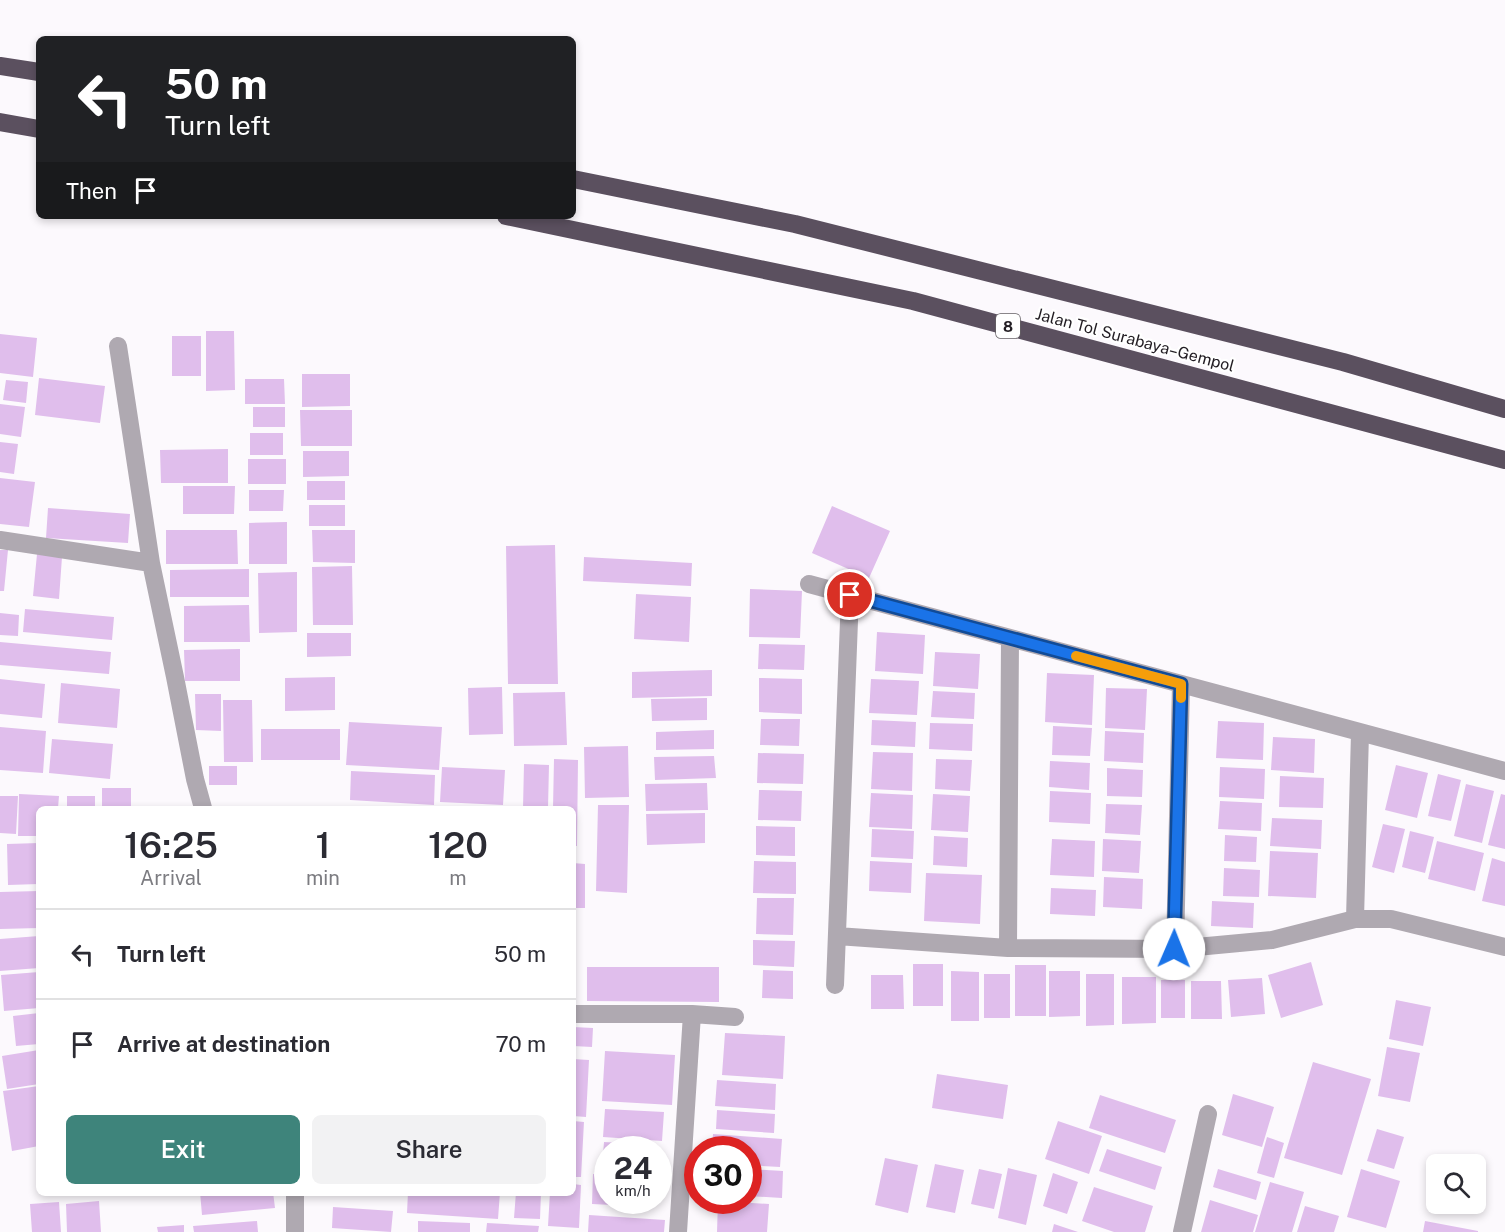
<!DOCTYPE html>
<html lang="en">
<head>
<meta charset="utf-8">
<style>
  :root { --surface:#fff; --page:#f2f2f3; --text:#2b2b33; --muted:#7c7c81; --line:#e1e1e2; --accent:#3e847b }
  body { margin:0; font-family:"Public Sans",sans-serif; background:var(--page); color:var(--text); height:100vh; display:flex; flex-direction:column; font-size:22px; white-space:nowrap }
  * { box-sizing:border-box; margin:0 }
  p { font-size:20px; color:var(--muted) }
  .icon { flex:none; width:33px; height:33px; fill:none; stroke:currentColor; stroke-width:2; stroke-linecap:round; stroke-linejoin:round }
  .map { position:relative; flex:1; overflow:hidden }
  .panel { position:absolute; left:36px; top:806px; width:540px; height:390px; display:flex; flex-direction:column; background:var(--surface); border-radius:9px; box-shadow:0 3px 9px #0003 }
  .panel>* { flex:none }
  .banner { position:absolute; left:36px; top:36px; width:540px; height:183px; border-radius:9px; box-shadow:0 3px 9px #0003; background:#202124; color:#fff; overflow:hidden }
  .buttons { position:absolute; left:1426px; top:1154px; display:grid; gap:12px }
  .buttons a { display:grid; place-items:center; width:60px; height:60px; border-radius:9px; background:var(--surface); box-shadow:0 3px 9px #0003; font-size:30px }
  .speed { position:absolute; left:594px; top:1136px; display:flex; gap:12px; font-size:30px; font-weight:700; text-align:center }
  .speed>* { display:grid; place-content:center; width:78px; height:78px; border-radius:50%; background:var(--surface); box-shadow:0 3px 9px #0003; line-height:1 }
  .speed small { font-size:15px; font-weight:400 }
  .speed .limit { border:9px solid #d22; background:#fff; color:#111 }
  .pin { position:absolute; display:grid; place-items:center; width:51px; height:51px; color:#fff; margin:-26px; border:3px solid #fff; border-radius:50%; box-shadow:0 2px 6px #0007 }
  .me { position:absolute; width:66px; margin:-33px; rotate:1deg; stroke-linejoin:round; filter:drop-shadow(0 0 4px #0008) }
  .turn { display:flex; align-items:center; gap:21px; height:126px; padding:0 30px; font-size:27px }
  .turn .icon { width:78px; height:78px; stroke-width:2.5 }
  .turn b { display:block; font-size:42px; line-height:51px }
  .then { display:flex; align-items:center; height:57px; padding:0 30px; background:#0003; gap:12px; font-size:22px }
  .eta { display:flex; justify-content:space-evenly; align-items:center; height:102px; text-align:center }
  .eta b { font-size:36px; font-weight:600; line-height:42px }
  .action { display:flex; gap:12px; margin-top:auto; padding:12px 30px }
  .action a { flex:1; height:69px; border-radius:9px; background:var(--accent); color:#fff; font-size:24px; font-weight:600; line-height:69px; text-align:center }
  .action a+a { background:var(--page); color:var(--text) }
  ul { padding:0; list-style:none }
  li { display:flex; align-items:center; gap:18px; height:90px; padding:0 30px; border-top:2px solid var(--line) }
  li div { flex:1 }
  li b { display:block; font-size:22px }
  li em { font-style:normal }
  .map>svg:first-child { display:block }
</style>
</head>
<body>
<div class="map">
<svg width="1505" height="1232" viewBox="0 0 1505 1232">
  <rect width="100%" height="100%" fill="#fcf9fd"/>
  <path fill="#e0beec" d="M206 331H234L235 390 206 391Z
    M0 334 37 338 33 377 0 373Z
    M172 336H201V376H172Z
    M302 374H350V406L302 407Z
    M39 378 105 386 100 423 35 415Z
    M245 379H284L285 404H245Z
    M6 380 28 382 26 403 3 400Z
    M0 404 25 407 21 437 0 434Z
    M253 407H285V427H253Z
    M300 410H352V446H301Z
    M250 433H283V455H250Z
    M0 442 18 444 14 474 0 472Z
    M228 449V483H161L160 450Z
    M303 451H349V476L303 477Z
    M248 459H286V484H248Z
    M0 478 35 482 29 527 0 524Z
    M307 481H345V500H307Z
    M183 486H235L234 514H183Z
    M249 490H284L283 511H249Z
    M309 505H345V526H309Z
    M832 506 890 531 869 578 812 553Z
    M48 508 130 514 128 543 46 538Z
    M287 522V564H249V523Z
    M166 530H237L238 564H166Z
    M312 530H355V563L313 562Z
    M555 545 558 684H508L506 546Z
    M0 550H8L4 591H0Z
    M37 554 62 557 59 599 33 596Z
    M584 557 692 563 691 586 583 581Z
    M352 566 353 625H313L312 567Z
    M249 569V597H170V570Z
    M297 572V632L259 633 258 573Z
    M750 589 802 591 800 638 749 637Z
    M636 594 691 597 689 642 634 639Z
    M249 605 250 642H184V606Z
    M25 609 114 617 112 640 23 632Z
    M0 613 19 615 18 636 0 635Z
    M877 632 925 635 923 674 875 671Z
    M307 633H351V656L307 657Z
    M0 642 111 652 109 674 0 665Z
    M759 644 805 645 804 670 758 669Z
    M240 649V681H185L184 650Z
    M935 652 980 654 978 689 933 686Z
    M712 670V696L632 698V672Z
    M1047 673 1094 675 1092 725 1045 722Z
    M335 677V710L285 711V678Z
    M759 678 802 679V714L759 712Z
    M0 679 45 684 42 718 0 714Z
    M871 679 919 681 917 715 869 713Z
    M61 683 120 689 117 728 58 723Z
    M502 687 503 734 469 735 468 688Z
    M1106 688 1147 689 1145 730 1105 728Z
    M933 691 975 693 974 719 931 717Z
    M565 692 567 745 514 746 513 693Z
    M195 694H221V731L196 730Z
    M707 698V720L652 721 651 699Z
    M223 700H252L253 762H224Z
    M761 719H800L799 746 760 745Z
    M872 720 916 722 915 747 871 745Z
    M1218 721 1264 723 1263 760 1216 758Z
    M349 722 442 727 439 770 346 765Z
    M930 723 973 724 972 751 929 749Z
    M1053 726 1092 728 1090 756 1052 755Z
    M0 727 46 731 43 773 0 770Z
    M261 729H340V760H261Z
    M714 730V749L656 750V732Z
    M1105 731 1144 733 1143 763 1104 761Z
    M1273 737 1315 739 1314 773 1271 770Z
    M52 739 113 744 110 779 49 773Z
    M628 746 629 797 585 798 584 747Z
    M873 752 913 753 912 791 871 789Z
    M758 753 804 754 803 784 757 783Z
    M714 756 716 778 655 780 654 757Z
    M554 759 578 760 577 846H573V808H553Z
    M936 759 972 760 970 791 935 789Z
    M1050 761 1090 763 1089 790 1049 787Z
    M524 764 549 765 548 808H523Z
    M1396 765 1428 773 1417 818 1385 810Z
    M209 766H237V785H209Z
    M442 767 505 770 503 805 440 802Z
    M1220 767 1265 769 1264 799 1219 797Z
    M1107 768 1143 770 1142 797 1107 796Z
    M351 771 435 775 434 805 350 800Z
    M1438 774 1461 780 1451 821 1428 816Z
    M1280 776 1324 778 1323 808 1279 807Z
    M707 783 708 810 646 811 645 784Z
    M1466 784 1494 791 1482 843 1454 836Z
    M102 788H131V808H102Z
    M759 790 802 791 801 821 758 820Z
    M1050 791 1091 793 1090 824 1049 822Z
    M871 793 913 795 912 829 869 827Z
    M19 794 59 796 58 808H39V836H18Z
    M933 794 970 796 968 832 931 830Z
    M1501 794 1505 795V849L1488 845Z
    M0 796H18L16 834 0 833Z
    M67 796H95V808H67Z
    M1220 801 1262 803 1261 831 1218 829Z
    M1106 804 1142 805 1140 835 1105 833Z
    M598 805H629L627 893 596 891Z
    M705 813V843L647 845 646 814Z
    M1272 818 1322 820 1321 849 1270 846Z
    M1383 824 1405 829 1394 873 1372 867Z
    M756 826 795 827V856L756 855Z
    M872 829 914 831 913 859 871 857Z
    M1410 831 1434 837 1425 873 1402 867Z
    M1225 835 1257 837 1256 862 1224 861Z
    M934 836 968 838 967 867 933 865Z
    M1052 839 1095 841 1094 877 1050 875Z
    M1103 839 1141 841 1139 873 1102 871Z
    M1437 841 1484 853 1475 891 1428 879Z
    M39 843V884L8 885 7 844Z
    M1270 851 1318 853 1316 898 1268 896Z
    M1492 858 1505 862V906L1482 901Z
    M754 861 796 862V894L753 893Z
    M870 861 912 863 911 893 869 891Z
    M573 863 585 864V908H573Z
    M1224 868 1260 870 1259 897 1223 896Z
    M926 873 982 875 980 924 924 921Z
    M1104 877 1143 879 1142 909 1103 907Z
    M1051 888 1096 890 1095 916 1050 914Z
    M39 891V928L0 929V892Z
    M757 898H794L793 935 756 934Z
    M1212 901 1254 903 1253 928 1211 926Z
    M39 936V968L0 971V939Z
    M753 940 795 941 794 967 753 965Z
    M1311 962 1323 1005 1281 1018 1268 975Z
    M913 964H943V1006H913Z
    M1015 965H1046V1016H1015Z
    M587 967H719V1002L587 1001Z
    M763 970 793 971V999L762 998Z
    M951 971 979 972V1021H951Z
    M1049 971H1080V1016L1049 1017Z
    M39 972V1008L4 1011 1 975Z
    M984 974H1010V1018H984Z
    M1086 974H1114V1025L1086 1026Z
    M871 975H903L904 1009H871Z
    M1122 977H1156V1023L1122 1024Z
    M1262 978 1265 1014 1231 1017 1228 980Z
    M1161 980H1185V1018H1161Z
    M1191 981H1221L1222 1019H1191Z
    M1396 1000 1431 1007 1423 1046 1389 1039Z
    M39 1013V1044L16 1046 13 1016Z
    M573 1027 593 1028 592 1047 573 1046Z
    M725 1033 785 1036 783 1079 722 1075Z
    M1387 1047 1420 1053 1410 1102 1378 1096Z
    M39 1050V1084L7 1089 2 1056Z
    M605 1051 675 1055 672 1105 602 1101Z
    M573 1059 589 1060 586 1117 573 1116Z
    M1313 1062 1371 1079 1342 1175 1284 1158Z
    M937 1074 1008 1085 1003 1119 932 1108Z
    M717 1080 776 1084 775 1110 715 1106Z
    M39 1086V1146L12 1151 3 1091Z
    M1233 1094 1274 1107 1262 1147 1222 1135Z
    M1100 1095 1176 1120 1165 1153 1089 1128Z
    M605 1109 664 1112 662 1141 603 1137Z
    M717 1110 775 1114 774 1133 716 1129Z
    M573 1121 584 1122 581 1177H573Z
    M1058 1121 1102 1136 1089 1174 1045 1159Z
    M1377 1129 1404 1137 1394 1169 1367 1161Z
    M713 1134 782 1139 780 1167 748 1165V1149H712Z
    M1267 1137 1284 1143 1274 1178 1257 1173Z
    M604 1142 658 1145V1149H608V1167L602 1166Z
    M1107 1149 1162 1167 1155 1190 1099 1171Z
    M885 1158 918 1165 908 1213 875 1205Z
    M935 1164 964 1170 955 1213 926 1207Z
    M1008 1168 1037 1175 1026 1225 998 1218Z
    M748 1169 783 1171 782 1198 748 1196Z
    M979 1169 1002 1174 994 1209 971 1204Z
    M1218 1169 1261 1182 1256 1200 1213 1187Z
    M1361 1169 1400 1181 1386 1228 1347 1217Z
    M1053 1173 1078 1182 1067 1214 1043 1206Z
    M593 1174 608 1175V1200H654L653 1207 592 1204Z
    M1270 1182 1304 1192 1292 1232H1255Z
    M573 1184 581 1185 579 1228 548 1226 550 1192H573Z
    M1094 1187 1153 1206 1145 1232H1114L1082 1221Z
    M200 1192H273L275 1208 202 1215Z
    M408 1192H500L498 1219 407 1213Z
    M516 1192H541L540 1219 514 1218Z
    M1210 1200 1258 1215 1253 1232H1201Z
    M99 1201 101 1232H67L66 1204Z
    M718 1201 769 1204 767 1232H717Z
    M59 1202 61 1232H32L30 1204Z
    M1305 1206 1339 1216 1334 1232H1297Z
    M333 1207 393 1211 391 1232 332 1228Z
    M589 1215 665 1220 664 1232H588Z
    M257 1221 258 1232H194L193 1226Z
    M418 1221 470 1223V1232H418Z
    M1425 1221 1478 1231V1232H1423Z
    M487 1223 539 1226 538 1232H486Z
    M1054 1224 1078 1232H1052Z
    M184 1225V1232H158L157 1227Z"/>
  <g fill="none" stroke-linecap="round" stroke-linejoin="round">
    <path stroke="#afa9b1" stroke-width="18" d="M118 346 151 563 175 677 195 779 203 808
      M0 540 151 563
      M809 584 1505 771
      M1355 919 1360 733
      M837 936 1008 948 1175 949 1272 940 1355 919H1391L1505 947
      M1008 948 1010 639
      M1175 949 1181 684
      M835 985 850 595
      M573 1014H692L735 1017
      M295 1232V1192
      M678 1232 692 1014
      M1182 1232 1208 1114"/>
    <path stroke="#5b505f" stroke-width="18" d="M0 66 39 72
      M0 122 39 129
      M573 179 795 224 1343 362 1505 409
      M506 216 913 301 1505 460"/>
  </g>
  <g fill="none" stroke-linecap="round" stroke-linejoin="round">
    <defs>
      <path id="route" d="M850 595 1181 684 1174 949"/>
    </defs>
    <use href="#route" stroke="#114b97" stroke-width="15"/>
    <use href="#route" stroke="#1a73e8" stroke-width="10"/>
    <path stroke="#f59e0b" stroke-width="10" d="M1076 656 1181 684V698"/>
  </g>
  <g text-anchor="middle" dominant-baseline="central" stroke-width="4.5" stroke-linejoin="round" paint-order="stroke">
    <rect fill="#fff" stroke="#646064" stroke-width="1.5" x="996" y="314" width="24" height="24" rx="4.5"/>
    <g font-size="15" font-weight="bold" fill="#211c22">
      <text x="1008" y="326">8</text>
    </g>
    <g font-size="16" fill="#211c22" stroke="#fff">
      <text transform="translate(1135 340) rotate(15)">Jalan Tol Surabaya–Gempol</text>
    </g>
  </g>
</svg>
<div class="buttons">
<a><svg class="icon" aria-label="search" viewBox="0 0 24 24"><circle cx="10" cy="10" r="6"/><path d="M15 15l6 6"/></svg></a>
</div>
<div class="speed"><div>24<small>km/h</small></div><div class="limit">30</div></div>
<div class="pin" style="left:850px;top:595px;background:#d93025"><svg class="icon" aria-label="arrive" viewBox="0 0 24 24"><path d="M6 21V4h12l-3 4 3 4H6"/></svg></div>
<svg class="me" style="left:1174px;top:949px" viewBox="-20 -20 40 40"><circle r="19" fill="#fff"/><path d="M0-13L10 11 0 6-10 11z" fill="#1a73e8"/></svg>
<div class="banner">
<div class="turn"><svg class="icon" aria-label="left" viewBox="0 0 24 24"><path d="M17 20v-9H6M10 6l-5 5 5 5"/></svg><div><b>50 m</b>Turn left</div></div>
<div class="then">Then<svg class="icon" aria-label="arrive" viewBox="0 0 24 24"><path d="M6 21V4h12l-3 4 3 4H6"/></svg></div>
</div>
<section class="panel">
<div class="eta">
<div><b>16:25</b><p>Arrival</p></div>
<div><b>1</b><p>min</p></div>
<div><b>120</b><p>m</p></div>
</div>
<ul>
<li><svg class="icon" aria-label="left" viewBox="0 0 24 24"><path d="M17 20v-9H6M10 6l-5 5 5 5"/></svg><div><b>Turn left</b></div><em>50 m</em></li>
<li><svg class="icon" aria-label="arrive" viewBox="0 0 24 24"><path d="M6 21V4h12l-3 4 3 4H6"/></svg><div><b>Arrive at destination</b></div><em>70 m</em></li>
</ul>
<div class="action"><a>Exit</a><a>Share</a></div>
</section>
</div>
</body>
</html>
